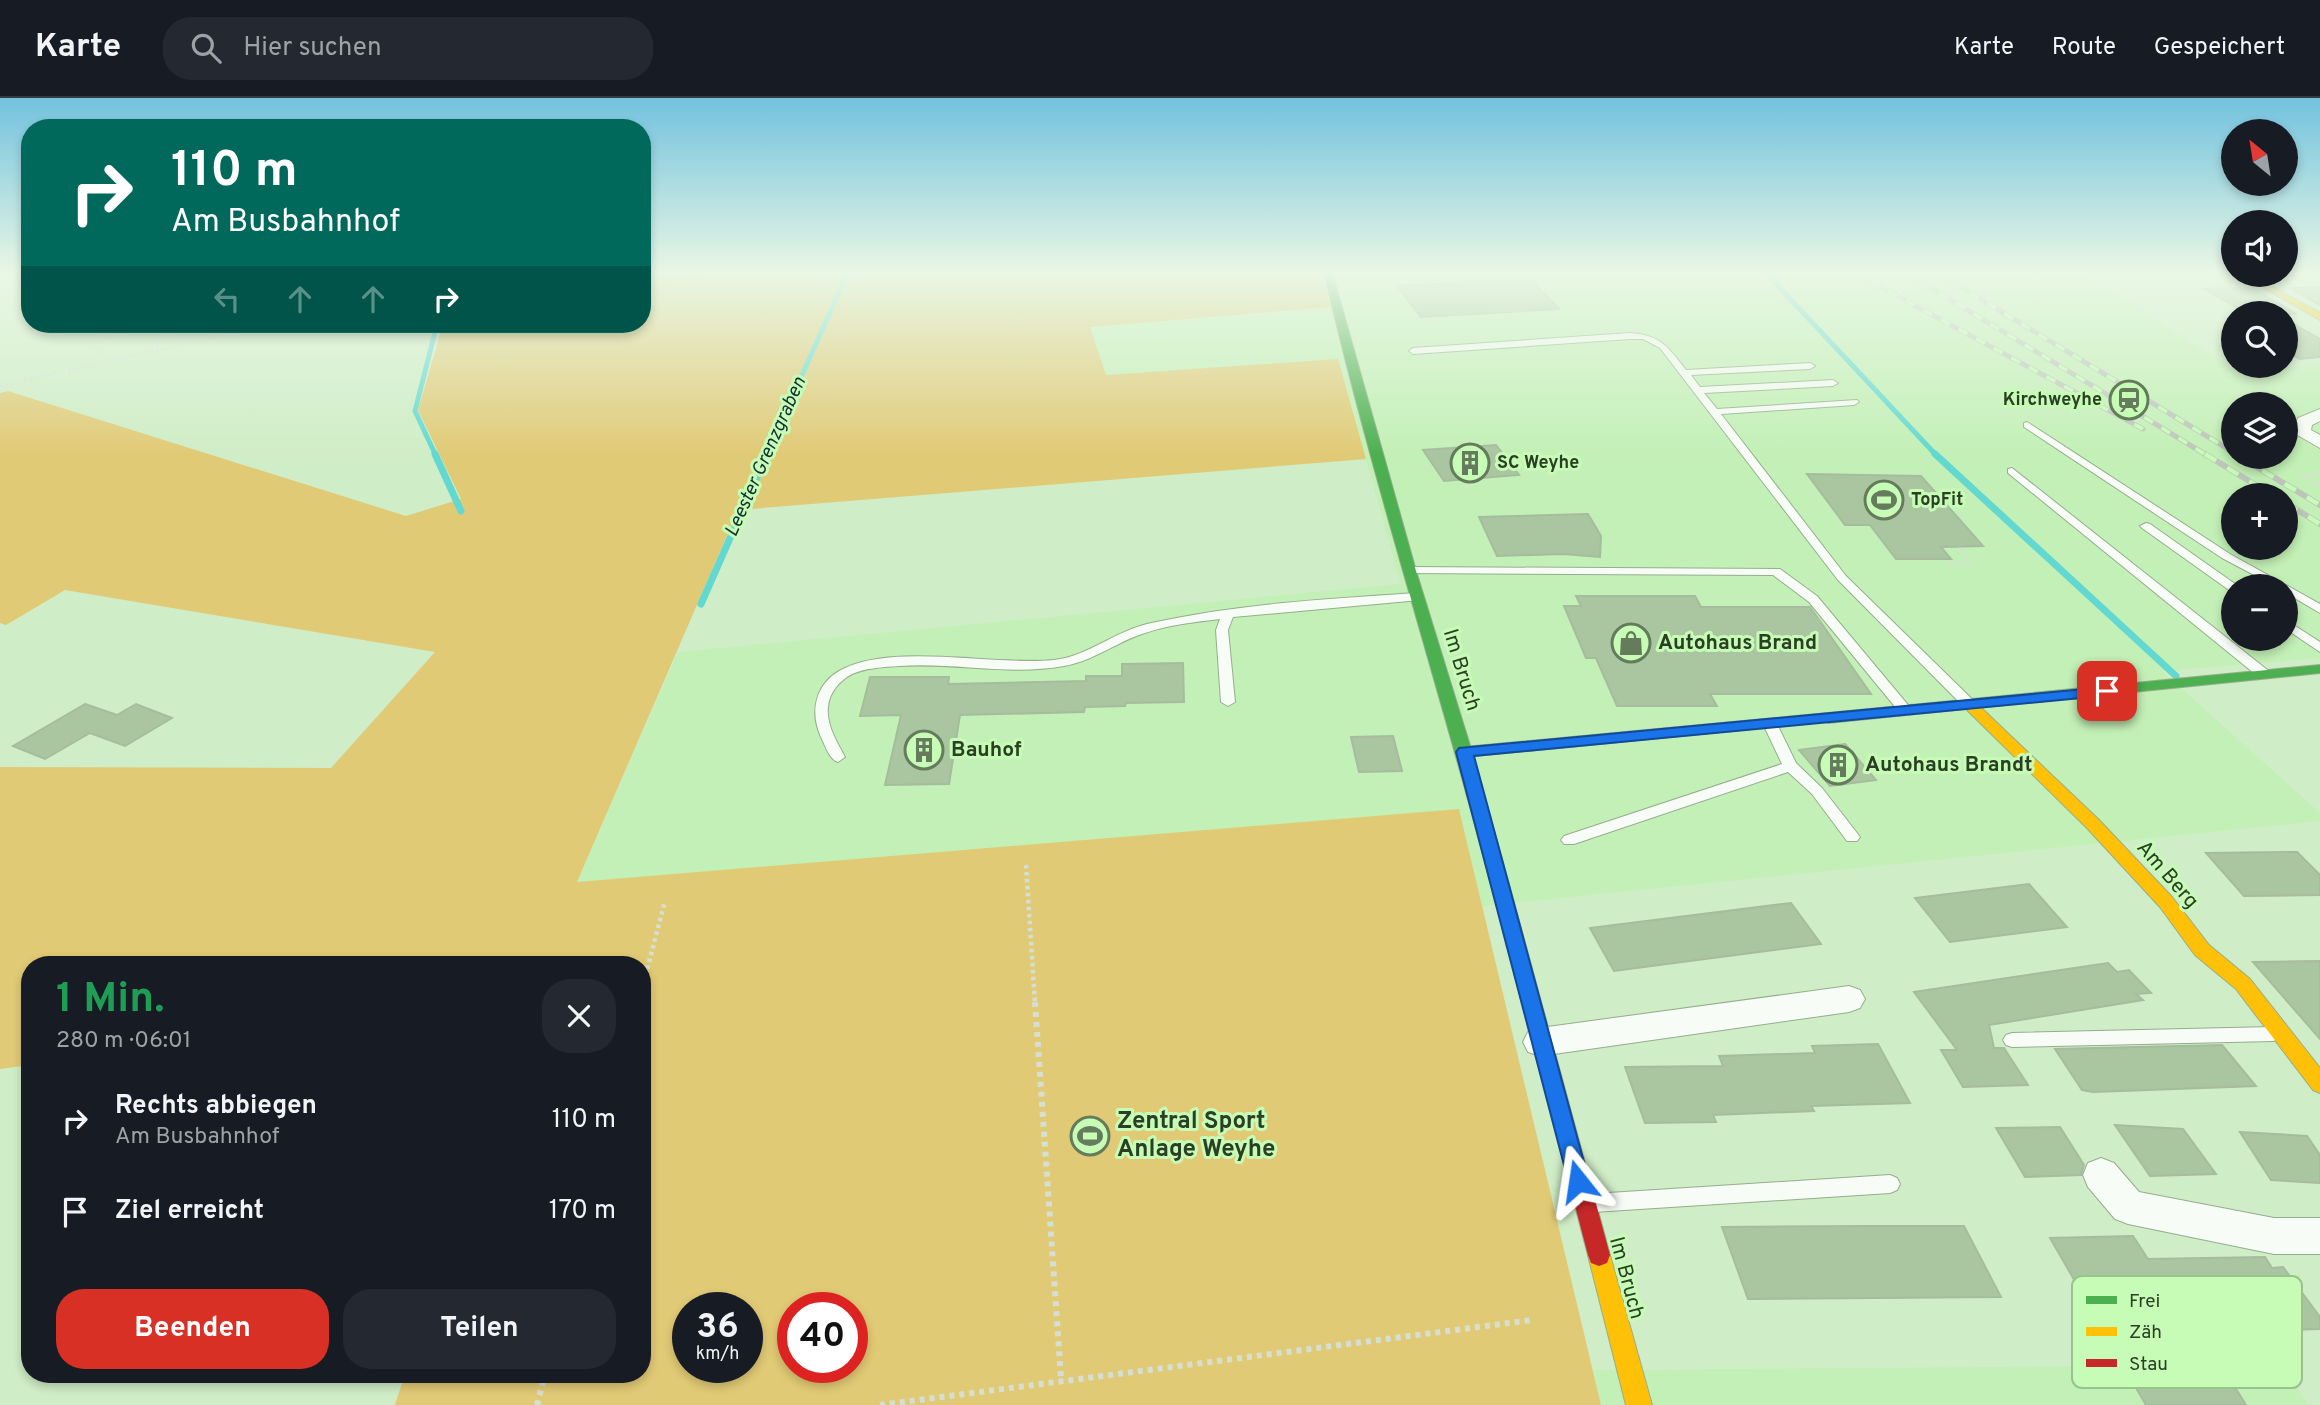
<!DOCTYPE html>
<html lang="de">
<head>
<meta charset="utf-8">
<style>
  :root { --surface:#171b24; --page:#242831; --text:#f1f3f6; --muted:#9ea1a6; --line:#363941; --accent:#d93025 }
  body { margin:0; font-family:Overpass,sans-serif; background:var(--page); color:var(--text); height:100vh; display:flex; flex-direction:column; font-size:26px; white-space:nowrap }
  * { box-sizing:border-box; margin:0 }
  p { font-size:23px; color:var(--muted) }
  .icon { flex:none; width:38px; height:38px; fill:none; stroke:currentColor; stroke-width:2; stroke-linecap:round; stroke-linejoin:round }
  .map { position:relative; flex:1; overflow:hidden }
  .panel { position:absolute; left:21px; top:858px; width:630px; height:427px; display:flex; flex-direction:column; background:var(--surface); border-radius:28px; box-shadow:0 4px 10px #0003 }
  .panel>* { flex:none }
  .hud { position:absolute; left:21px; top:21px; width:630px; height:214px; border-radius:28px; box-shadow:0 4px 10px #0003; background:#00695c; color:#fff; overflow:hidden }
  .needle { width:46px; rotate:330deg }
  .controls { position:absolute; left:2221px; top:21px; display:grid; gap:14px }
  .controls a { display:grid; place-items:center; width:77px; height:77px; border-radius:50%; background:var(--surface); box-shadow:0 4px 10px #0003; font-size:35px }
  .speed { position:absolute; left:672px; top:1194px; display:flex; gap:14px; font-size:35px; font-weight:700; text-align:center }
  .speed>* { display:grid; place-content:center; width:91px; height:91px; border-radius:50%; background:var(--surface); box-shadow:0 4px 10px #0003; line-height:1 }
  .speed small { font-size:18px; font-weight:400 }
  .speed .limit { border:10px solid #d22; background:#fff; color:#111 }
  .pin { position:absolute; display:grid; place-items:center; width:60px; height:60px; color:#fff; margin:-30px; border-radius:14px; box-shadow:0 4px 10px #0006 }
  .me { position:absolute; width:77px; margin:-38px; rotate:345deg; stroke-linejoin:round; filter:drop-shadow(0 0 5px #0008) }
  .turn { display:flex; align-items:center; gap:24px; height:147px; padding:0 35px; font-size:32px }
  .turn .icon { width:91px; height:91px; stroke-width:2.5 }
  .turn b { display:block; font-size:49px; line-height:60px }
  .lanes { display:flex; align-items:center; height:66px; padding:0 35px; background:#0003; justify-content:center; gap:35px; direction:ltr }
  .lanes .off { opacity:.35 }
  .round { display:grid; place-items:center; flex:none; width:74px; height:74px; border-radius:28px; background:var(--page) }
  .summary { display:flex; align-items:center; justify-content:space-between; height:119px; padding:0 35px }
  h1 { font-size:42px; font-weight:700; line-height:52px; color:#1e9e55 }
  .button { display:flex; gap:14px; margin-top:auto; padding:14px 35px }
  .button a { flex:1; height:80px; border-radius:28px; background:var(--accent); color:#fff; font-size:28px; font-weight:700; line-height:80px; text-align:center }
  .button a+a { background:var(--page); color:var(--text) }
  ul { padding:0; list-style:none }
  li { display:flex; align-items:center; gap:21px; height:91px; padding:0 35px }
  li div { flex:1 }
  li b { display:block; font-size:26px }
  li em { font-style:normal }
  header { display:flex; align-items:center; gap:42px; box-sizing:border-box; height:98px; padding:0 35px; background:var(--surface); border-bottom:2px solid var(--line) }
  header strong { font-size:33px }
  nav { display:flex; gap:38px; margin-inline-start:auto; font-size:24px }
  .search { width:490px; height:63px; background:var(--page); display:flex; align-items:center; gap:18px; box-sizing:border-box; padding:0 24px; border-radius:28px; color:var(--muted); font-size:26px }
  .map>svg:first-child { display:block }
</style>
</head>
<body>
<header>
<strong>Karte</strong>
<div class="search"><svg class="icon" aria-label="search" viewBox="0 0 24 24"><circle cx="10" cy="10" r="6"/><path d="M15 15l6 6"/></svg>Hier suchen</div>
<nav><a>Karte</a><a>Route</a><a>Gespeichert</a></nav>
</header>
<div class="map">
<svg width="2320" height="1307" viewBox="0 0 2320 1307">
  <rect width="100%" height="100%" fill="#cfedc6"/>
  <path fill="#c3f0b6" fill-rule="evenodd" d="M1320 174H2081L2237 273 2320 267V560L2162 573 2320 715V723L1482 808 1460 712 577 785 678 554 1401 486 1338 261 1106 277 1089 229 1330 209ZM2233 306H2286V359H2233ZM2233 397H2286V450H2233ZM2233 488H2286V541H2233Z
    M2282 1267 2309 1307H1601L1594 1272Z"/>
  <path fill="#e1ca75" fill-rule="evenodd" d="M642 174H1320L1331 209 1090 229 1106 277 1338 261 1366 361 738 412 577 784 1459 711 1601 1307H395L405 1276H642V866H30V967L0 971V669L331 670 435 554 65 492 6 527 0 525V295L8 293 406 418 461 401 418 312 443 226H642ZM688 1209H747V1269H688ZM793 1209H852V1269H793Z"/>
  <path fill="#d8c25f" d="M642 174H728L642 195Z"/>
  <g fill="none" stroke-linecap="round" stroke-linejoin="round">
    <path stroke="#62d8d0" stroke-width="5" d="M1765 174 1937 358
      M436 358 415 313 437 226
      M766 358 848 174"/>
    <path stroke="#62d8d0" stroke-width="7" d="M435 356 461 413
      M1935 356 2176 578
      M701 506 767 356"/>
  </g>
  <path fill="#aac6a1" stroke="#a5bc9d" stroke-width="2" d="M1530 181 1559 211 1421 219 1397 188Z
    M2252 190 2297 216 2246 215 2204 191Z
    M2290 190H2320V207Z
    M2286 222 2320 241V259L2300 261 2286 254Z
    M1496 347 1519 377 1444 383 1423 352Z
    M1807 376 1921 378 1983 448 1941 449 1951 461H1896L1870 427H1845Z
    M1588 416 1601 438 1600 459 1563 456 1497 458 1479 419Z
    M1576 498H1695L1701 509H1810L1871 596H1710L1717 608H1617L1596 560H1586L1564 508H1581Z
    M1183 565 1184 604 1126 605 1125 608 1085 609 1084 614 960 617 949 686 885 687 901 617 860 618 870 579H949L948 586 1086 583V578H1122V566Z
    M85 606 117 617 136 606 172 620 125 648 90 635 45 661 13 648Z
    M1393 638 1402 673 1359 674 1351 639Z
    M1845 646 1876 682 1830 688 1799 652Z
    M2297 754 2320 777V797L2244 798 2206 755Z
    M2029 786 2067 829 1950 844 1915 800Z
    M1791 805 1821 846 1614 873 1590 830Z
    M2320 863V941L2253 864Z
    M2108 865 2117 874 2129 872 2151 895 2136 896 2143 902 1989 927 1994 950H2004L2028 987 1963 989 1941 952H1957L1914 894Z
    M1878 946 1910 1005 1811 1008 1814 1013 1713 1017 1716 1024 1645 1025 1625 969 1723 968 1719 958 1815 955 1812 948Z
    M2222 947 2256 988 2093 994 2082 992 2055 951Z
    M2115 1027 2183 1031 2216 1076 2150 1078Z
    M2060 1029 2084 1067 2081 1077 2025 1079 1996 1030Z
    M2240 1034 2307 1038 2320 1057V1085L2271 1082Z
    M1870 1128H1964L2001 1199 1748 1201 1722 1129Z
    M2133 1138 2148 1161 2265 1159 2272 1170 2283 1169 2320 1219V1231L2229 1234 2211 1207 2091 1211 2050 1140Z
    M2129 1278H2228L2246 1307H2146Z"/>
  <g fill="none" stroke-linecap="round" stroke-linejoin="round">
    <defs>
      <path id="lane" d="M1630 235C1661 237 1668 249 1686 272L1810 265 1815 268 1810 271 1691 277 1700 289 1833 282 1838 285 1833 288 1704 295 1717 311 1857 302 1859 304 1854 307 1721 316 1846 478 1974 603 1976 606 1974 609H1964L1838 482 1660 250 1643 241H1630L1413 256 1409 253 1413 250Z
        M2027 324 2230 456 2320 506V515L2286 495V488H2275L2222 460 2024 329V325Z
        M2012 370 2270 574 2272 577 2270 580H2260L2008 375V371Z
        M2146 425 2150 426 2238 488H2233V493L2229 492 2142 430 2140 428Z
        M1409 469 1780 471 1817 498 1913 613 1906 617 1901 616 1809 504 1773 477 1405 475 1403 473Z
        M1416 495 1422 499 1420 502 1233 519 1228 532 1235 604 1228 608 1221 604 1216 532 1220 521C1195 524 1167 527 1142 536 1115 545 1093 563 1064 568 1010 578 953 564 899 568 883 569 866 570 852 576 839 583 829 595 828 609 826 627 837 644 845 659L838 664C829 661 825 647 821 639 809 613 816 584 843 571 895 545 994 568 1054 562 1088 558 1114 534 1147 526 1235 506 1326 501 1416 495Z
        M2286 522 2320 544V554L2286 531Z
        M1770 622 1777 626 1796 665 1822 690 1857 735 1860 739 1857 743H1847L1812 696 1788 674 1574 746H1564L1561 742 1564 738 1782 666 1763 626Z
        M2273 929 2279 931 2282 936 2279 941 2273 943 2012 949 2006 947 2003 942 2006 937 2012 935Z
        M1890 1077 1897 1080 1900 1086 1897 1092 1890 1095 1593 1114 1586 1111 1583 1105 1586 1099 1593 1096Z"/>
      <path id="street" d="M2320 311V323L2312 327 2311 332 2320 337V350L2292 334 2298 320Z
        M1849 888 1860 892 1865 901 1860 910 1849 914 1540 958 1528 954 1523 944 1528 934 1540 930Z
        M2101 1060 2114 1065 2139 1094 2274 1120H2320V1156H2274L2128 1126 2115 1121 2088 1089 2083 1077 2088 1065Z"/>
      <path id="fast" d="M1324 174H1332L1416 473 1472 654 1510 790 1507 795H1495L1492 790C1438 584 1372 381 1324 174Z
        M2320 567V575L1828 625 1820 620 1828 615Z"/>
      <path id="slow" d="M2241 177H2251L2320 215V222Z
        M1970 602 1975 604 2099 722 2172 799 2209 847 2250 881 2320 970V995L2313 992 2236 891 2195 857 2160 809 2087 730 1965 610 1962 607 1965 604Z
        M1828 615 1833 617 1836 620 1833 623 1464 659 1456 654 1464 649Z
        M1599 1146 1607 1149 1610 1157 1652 1307H1626L1588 1157 1591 1149Z"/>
      <path id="jam" d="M1501 783 1507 785 1510 790 1610 1157 1607 1165 1599 1168 1591 1165 1588 1157 1492 790 1495 785Z"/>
    </defs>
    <use href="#lane" stroke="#96ad8e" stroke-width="2"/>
    <use href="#street" stroke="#96ad8e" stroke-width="2"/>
    <use href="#fast" stroke="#96ad8e" stroke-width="2"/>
    <use href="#slow" stroke="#96ad8e" stroke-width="2"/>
    <use href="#jam" stroke="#96ad8e" stroke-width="2"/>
    <path stroke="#d6dfd3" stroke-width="2.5" stroke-dasharray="2.5 2.5" stroke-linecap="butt" d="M104 264 93 244 128 231 166 227 171 236 152 251
      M0 288 272 226"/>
    <path stroke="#d6dfd3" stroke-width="3.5" stroke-dasharray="2.5 2.5" stroke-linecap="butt" d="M2320 376 2302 377 2320 388
      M1948 466 1969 465 1960 448"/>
    <path stroke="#d6dfd3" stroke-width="4.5" stroke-dasharray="3.5 3.5" stroke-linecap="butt" d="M1026 767 1035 906
      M642 891 665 803"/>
    <path stroke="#d6dfd3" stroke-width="6" stroke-dasharray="5 5" stroke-linecap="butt" d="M1035 904 1061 1281
      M537 1307 545 1276
      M880 1307 1532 1222"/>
    <use href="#lane" fill="#f8fcf6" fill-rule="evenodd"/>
    <use href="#street" fill="#f8fcf6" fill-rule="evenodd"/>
    <use href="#fast" fill="#4caf50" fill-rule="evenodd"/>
    <use href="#slow" fill="#ffc107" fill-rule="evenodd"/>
    <use href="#jam" fill="#c62828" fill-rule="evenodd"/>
    <defs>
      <path id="rail-far1" d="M1853 174 2143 331
        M1905 174 2208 358
        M1936 174 2233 354"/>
      <path id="rail" d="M2205 356 2272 397
        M2240 359 2320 407
        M2286 405 2320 426"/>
    </defs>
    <use href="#rail-far1" stroke="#bdc5bb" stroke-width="5"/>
    <use href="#rail" stroke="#bdc5bb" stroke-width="6"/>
    <use href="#rail-far1" stroke="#c7fcb7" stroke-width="3.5" stroke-dasharray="10" stroke-linecap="butt"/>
    <use href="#rail" stroke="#c7fcb7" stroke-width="4.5" stroke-dasharray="13" stroke-linecap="butt"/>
  </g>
  <linearGradient id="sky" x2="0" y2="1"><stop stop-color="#72c2de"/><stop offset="0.49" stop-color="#e9f7e5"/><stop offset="1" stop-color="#e9f7e5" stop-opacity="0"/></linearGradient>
  <rect width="2320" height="357" fill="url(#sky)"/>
  <path fill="#1a73e8" stroke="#114b97" stroke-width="2" d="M2107 589 2114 593 2112 597 1474 658 1589 1083 1586 1090 1578 1093 1570 1090 1456 654 1459 650Z"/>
  <defs>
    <symbol id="station-ring" viewBox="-11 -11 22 22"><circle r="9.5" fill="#c7fcb7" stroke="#647c5c" stroke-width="1.5"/><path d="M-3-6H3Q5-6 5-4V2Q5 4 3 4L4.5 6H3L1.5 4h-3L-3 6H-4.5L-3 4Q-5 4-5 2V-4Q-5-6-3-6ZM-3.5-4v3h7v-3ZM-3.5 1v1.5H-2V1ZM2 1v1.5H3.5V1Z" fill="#647c5c"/></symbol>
    <symbol id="building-ring" viewBox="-11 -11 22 22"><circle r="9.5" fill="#c7fcb7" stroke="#647c5c" stroke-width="1.5"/><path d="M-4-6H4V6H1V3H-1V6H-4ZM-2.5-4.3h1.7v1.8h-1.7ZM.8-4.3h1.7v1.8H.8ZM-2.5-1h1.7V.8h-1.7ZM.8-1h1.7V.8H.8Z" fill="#647c5c"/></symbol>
    <symbol id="stadium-ring" viewBox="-11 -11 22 22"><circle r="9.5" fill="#c7fcb7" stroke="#647c5c" stroke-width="1.5"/><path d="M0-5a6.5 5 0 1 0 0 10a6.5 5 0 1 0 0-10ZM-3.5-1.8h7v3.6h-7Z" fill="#647c5c"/></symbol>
    <symbol id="shop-ring" viewBox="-11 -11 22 22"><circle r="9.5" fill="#c7fcb7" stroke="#647c5c" stroke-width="1.5"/><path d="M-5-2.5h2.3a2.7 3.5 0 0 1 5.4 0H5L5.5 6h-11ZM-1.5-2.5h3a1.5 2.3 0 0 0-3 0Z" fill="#647c5c"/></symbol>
  </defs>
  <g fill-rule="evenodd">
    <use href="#station-ring" x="2107" y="280" width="44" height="44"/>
    <use href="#building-ring" x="1448" y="343" width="44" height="44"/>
    <use href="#stadium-ring" x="1862" y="380" width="44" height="44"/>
    <use href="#shop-ring" x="1609" y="523" width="44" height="44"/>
    <use href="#building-ring" x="902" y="630" width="44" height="44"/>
    <use href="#building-ring" x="1816" y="645" width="44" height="44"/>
    <use href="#stadium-ring" x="1068" y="1016" width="44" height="44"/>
  </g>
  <g text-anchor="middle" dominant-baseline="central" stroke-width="6" stroke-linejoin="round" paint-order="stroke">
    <g font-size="18" font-weight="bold" fill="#2a3f23" stroke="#c7fcb7" text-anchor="start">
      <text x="2102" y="302" text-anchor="end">Kirchweyhe</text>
      <text x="1497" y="365">SC Weyhe</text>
      <text x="1911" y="402">TopFit</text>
    </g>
    <g font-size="19" font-style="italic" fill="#123132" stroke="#c7fcb7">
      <text transform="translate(766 359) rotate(-66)">Leester Grenzgraben</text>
    </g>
    <g font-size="21" font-weight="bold" fill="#2a3f23" stroke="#c7fcb7" text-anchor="start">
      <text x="1658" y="545">Autohaus Brand</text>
      <text x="951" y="652">Bauhof</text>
      <text x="1865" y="667">Autohaus Brandt</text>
    </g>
    <g font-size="21" fill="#2a3f23" stroke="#c7fcb7">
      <text transform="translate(1461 572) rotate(73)">Im Bruch</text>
      <text transform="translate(2167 777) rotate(49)">Am Berg</text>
      <text transform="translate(1626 1180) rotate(75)">Im Bruch</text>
    </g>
    <g font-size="24" font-weight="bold" fill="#2a3f23" stroke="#c7fcb7" text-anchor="start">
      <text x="1117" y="1024">Zentral Sport<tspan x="1117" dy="28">Anlage Weyhe</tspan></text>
    </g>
  </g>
  <rect x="2072" y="1178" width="230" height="112" rx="10" fill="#c7fcb7" stroke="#98c38b" stroke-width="2"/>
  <rect x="2086" y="1198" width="31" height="8" fill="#4caf50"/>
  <rect x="2086" y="1229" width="31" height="9" fill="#ffc107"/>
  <rect x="2086" y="1261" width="31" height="8" fill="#c62828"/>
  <g font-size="19" fill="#2a3f23">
    <text x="2129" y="1209">Frei</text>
    <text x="2129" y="1240">Zäh</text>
    <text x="2129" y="1272">Stau</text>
  </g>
</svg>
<div class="controls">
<a><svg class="needle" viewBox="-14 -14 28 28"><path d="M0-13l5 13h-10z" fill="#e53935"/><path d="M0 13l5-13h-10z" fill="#9ea1a6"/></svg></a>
<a><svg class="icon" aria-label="sound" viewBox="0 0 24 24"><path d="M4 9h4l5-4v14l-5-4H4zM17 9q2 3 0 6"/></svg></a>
<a><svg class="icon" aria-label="search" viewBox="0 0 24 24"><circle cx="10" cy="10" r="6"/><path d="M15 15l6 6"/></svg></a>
<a><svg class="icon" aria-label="layers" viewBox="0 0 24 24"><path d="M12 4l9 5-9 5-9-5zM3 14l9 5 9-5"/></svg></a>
<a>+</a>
<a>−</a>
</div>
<div class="speed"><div>36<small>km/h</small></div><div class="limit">40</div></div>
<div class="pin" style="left:2107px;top:593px;background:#d93025"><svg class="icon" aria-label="arrive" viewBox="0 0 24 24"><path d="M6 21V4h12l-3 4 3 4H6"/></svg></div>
<svg class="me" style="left:1578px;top:1083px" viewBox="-20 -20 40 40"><path d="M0-17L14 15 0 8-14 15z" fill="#1a73e8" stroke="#fff" stroke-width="4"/></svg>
<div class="hud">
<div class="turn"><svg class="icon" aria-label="right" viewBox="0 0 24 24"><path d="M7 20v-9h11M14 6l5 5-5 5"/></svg><div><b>110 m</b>Am Busbahnhof</div></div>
<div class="lanes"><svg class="icon off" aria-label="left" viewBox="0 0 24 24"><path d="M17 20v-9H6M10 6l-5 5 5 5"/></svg><svg class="icon off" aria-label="ahead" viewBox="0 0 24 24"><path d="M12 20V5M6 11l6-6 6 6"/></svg><svg class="icon off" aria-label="ahead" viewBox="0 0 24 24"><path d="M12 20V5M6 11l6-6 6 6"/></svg><svg class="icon" aria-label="right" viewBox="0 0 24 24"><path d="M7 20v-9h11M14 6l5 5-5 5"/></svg></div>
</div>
<section class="panel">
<div class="summary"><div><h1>1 Min.</h1><p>280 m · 06:01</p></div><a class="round"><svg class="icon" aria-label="close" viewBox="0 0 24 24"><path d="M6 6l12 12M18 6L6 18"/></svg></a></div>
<ul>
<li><svg class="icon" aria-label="right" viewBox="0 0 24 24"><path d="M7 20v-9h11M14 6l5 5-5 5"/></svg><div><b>Rechts abbiegen</b><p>Am Busbahnhof</p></div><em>110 m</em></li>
<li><svg class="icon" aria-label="arrive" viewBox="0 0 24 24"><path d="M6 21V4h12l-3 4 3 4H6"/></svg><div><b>Ziel erreicht</b></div><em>170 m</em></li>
</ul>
<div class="button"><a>Beenden</a><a>Teilen</a></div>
</section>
</div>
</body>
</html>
